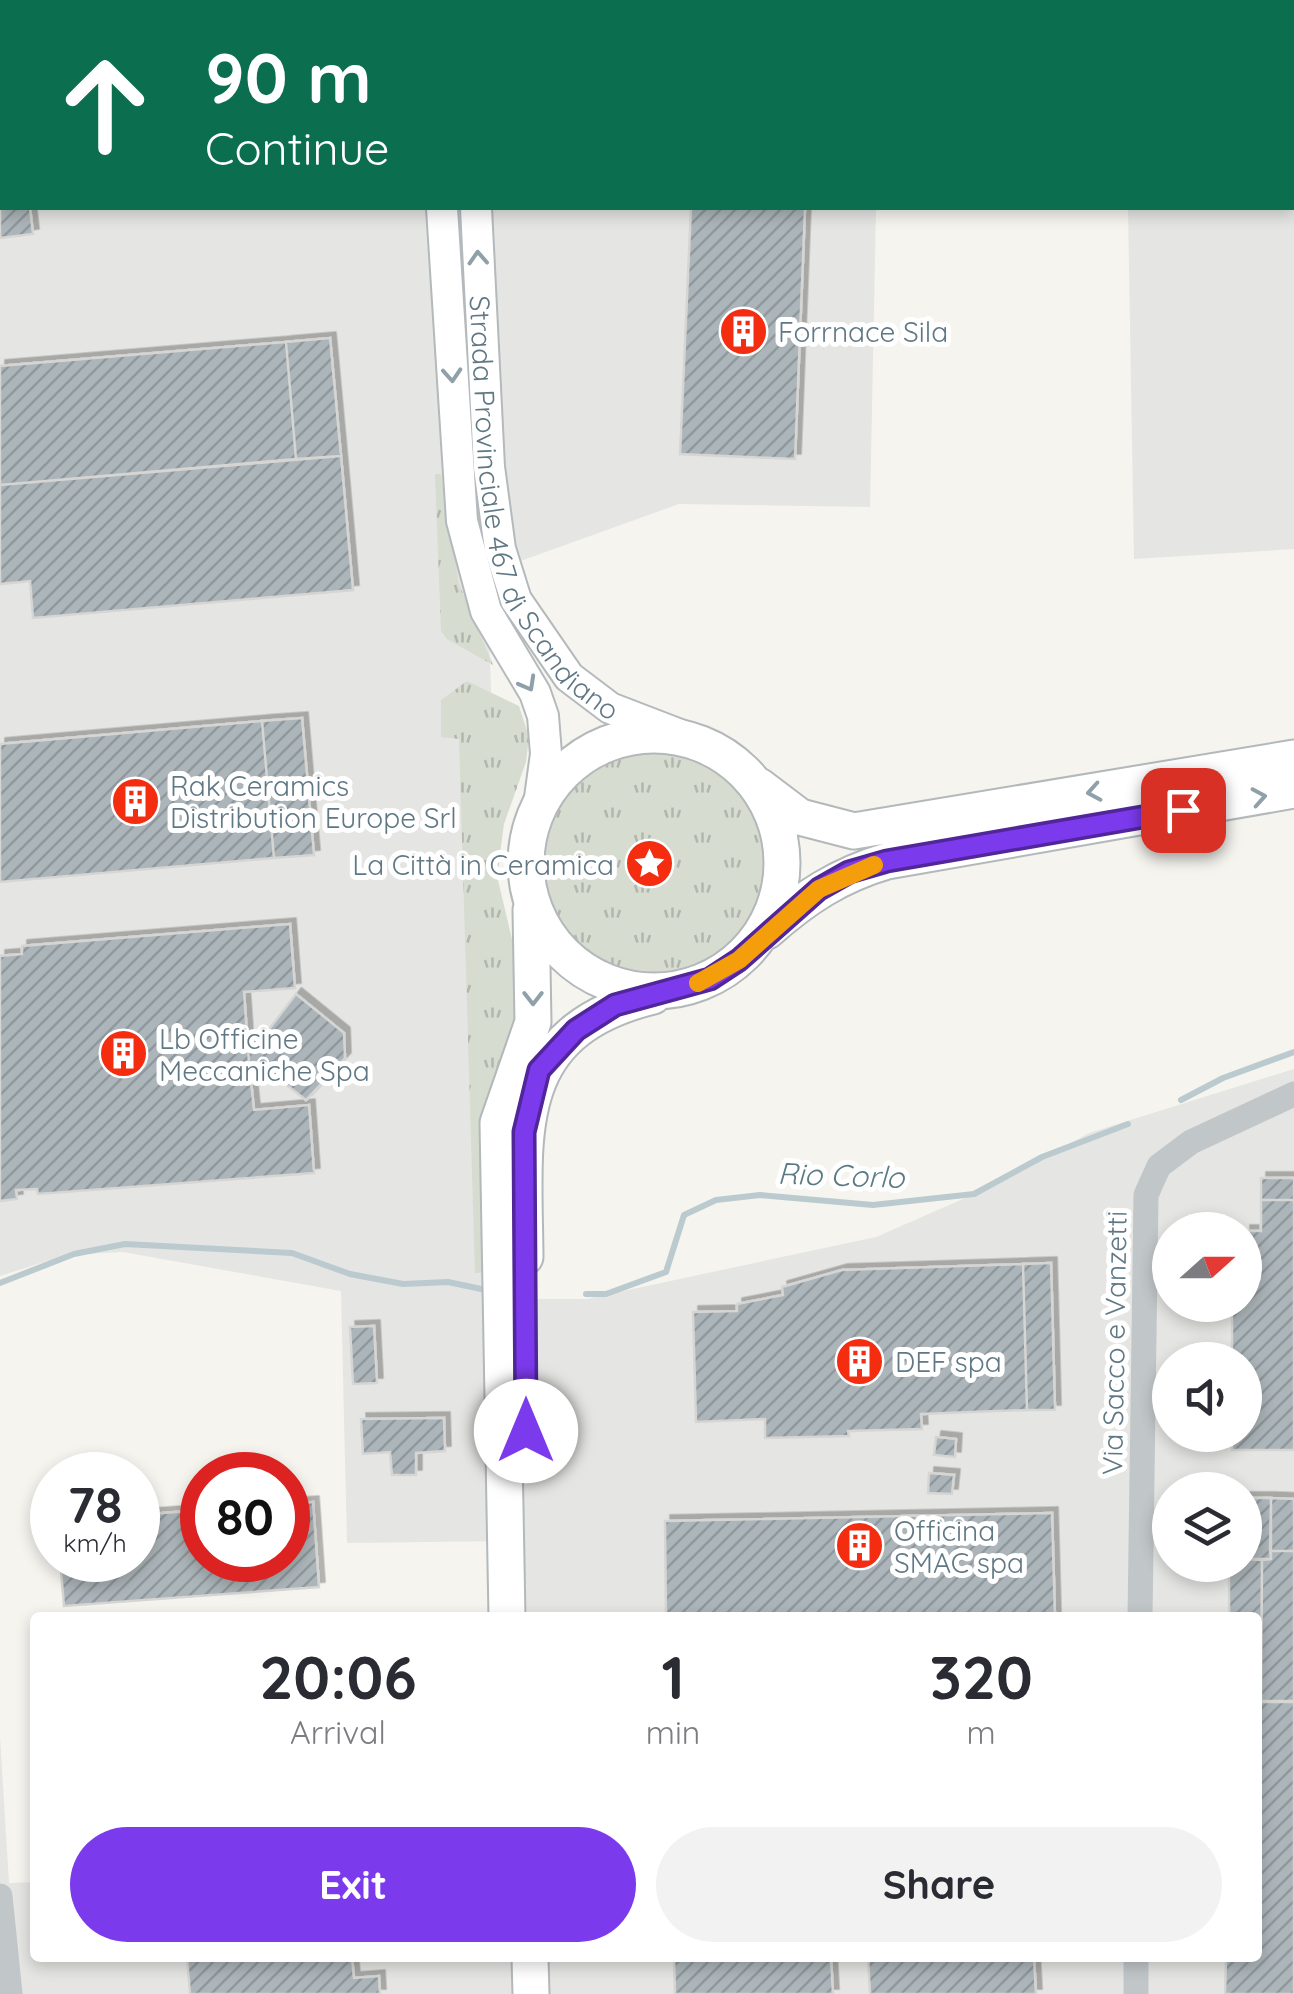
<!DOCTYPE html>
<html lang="en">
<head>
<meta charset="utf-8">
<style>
  :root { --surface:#fff; --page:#f2f2f3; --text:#2b2b33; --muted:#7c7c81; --accent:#7c3aed }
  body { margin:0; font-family:Quicksand,sans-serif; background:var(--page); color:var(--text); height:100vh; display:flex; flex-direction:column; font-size:38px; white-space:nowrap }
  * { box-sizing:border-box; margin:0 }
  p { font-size:32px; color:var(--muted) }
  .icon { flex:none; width:55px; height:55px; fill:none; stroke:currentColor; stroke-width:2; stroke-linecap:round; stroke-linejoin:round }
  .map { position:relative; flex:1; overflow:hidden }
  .side { position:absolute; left:30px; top:1612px; width:1232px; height:350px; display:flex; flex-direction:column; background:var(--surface); border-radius:10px; box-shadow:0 5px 15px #0003 }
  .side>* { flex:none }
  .guide { position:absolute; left:0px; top:0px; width:1295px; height:210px; box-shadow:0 5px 15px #0003; background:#0b6e4f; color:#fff; overflow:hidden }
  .needle { width:65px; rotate:69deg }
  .controls { position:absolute; left:1152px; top:1212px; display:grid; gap:20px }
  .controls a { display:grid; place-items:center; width:110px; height:110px; border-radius:50%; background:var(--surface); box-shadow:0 5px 15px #0003; font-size:50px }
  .speed { position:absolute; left:30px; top:1452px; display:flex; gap:20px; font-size:50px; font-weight:700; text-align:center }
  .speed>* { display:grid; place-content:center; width:130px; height:130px; border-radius:50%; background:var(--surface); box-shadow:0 5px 15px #0003; line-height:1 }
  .speed small { font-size:25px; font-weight:400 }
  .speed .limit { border:15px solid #d22; background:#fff; color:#111 }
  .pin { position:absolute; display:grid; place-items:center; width:85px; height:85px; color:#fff; margin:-42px; border-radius:20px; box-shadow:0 5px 15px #0006 }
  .me { position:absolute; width:110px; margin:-55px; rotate:0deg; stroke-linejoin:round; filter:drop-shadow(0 0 8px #0008) }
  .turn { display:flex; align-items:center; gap:35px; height:210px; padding:0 40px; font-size:45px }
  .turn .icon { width:130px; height:130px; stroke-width:2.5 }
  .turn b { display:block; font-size:70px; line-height:85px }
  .eta { display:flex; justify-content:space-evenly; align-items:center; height:170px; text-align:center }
  .eta b { font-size:60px; font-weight:700; line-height:70px }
  .primary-button { display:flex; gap:20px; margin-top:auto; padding:20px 40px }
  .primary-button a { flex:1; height:115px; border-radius:60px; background:var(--accent); color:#fff; font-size:40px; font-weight:700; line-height:115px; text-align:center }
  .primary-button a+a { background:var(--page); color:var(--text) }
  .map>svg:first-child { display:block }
</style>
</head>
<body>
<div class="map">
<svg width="1294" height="1994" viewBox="0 0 1294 1994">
  <defs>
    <pattern id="grass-tufts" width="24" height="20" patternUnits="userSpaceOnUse" patternTransform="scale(2.5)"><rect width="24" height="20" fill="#d6dcd0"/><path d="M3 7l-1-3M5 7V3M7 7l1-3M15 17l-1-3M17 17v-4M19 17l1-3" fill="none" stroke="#b1b7ae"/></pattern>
    <pattern id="building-hatch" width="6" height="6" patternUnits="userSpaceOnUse" patternTransform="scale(2.5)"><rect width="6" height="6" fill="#acb5b9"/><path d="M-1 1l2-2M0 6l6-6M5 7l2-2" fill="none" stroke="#8f989c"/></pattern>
    <filter id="shadow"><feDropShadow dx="5.5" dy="-5.5" stdDeviation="0" flood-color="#0004"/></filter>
  </defs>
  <rect width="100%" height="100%" fill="#f5f4ef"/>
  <path fill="#e5e5e3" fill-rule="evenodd" d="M0 0H1294V549L1134 559 1128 208H1292V2H2V208H876L870 507 679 504 487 573 506 1117 507 1299H586L876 1237 995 1185 1089 1133 1294 1069V1994H0V1736L9 1883 35 1882V1958H1258V1618L510 1617 507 1541 347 1543 341 1291 123 1252 66 1255 0 1276ZM1170 1230H1245V1305H1170ZM1170 1360H1245V1435H1170ZM1170 1490H1245V1565H1170Z"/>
  <path fill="url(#grass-tufts)" d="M435 474H441L459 584 493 665 447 639 441 631Z
    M467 681 519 706 529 737 526 762 504 824 497 876 520 973 492 1272 475 1273 459 739 441 737V700Z
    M538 864a114 114 0 1 1 228 0a114 114 0 1 1-228 0Z"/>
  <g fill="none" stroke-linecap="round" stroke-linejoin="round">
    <path stroke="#bbcace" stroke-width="6" d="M1181 1100 1223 1078 1294 1052
      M0 1283 74 1254 125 1244 292 1253 350 1274 403 1284 448 1282 486 1290
      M586 1294H606L666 1272 684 1215 716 1200 760 1195 873 1205 974 1194 1042 1157 1128 1124"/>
  </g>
  <path fill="url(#building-hatch)" stroke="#d5d5d3" stroke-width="2.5" filter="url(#shadow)" d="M126 0H275V2H126Z
    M624 0H791L624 2Z
    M0 56 2 208H30L33 234 0 238Z
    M691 208H805L795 459 680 454Z
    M330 338 341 456 296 459 286 342Z
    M286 342 296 459 0 485V366Z
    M341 456 353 590 33 618 30 581 0 584V485Z
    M302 718 314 855 274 858 262 721Z
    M262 721 274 858 0 882V744Z
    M290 924 295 988 244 992 249 1063 254 1110 309 1105 314 1173 38 1194 37 1189 16 1190 17 1199 0 1201V956L22 954V946Z
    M296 994 344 1033 345 1058 306 1100 257 1062 249 1063 248 1046 257 1045Z
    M1261 1178H1294V1200H1261Z
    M1261 1200H1294V1450H1232V1435H1245V1360H1232V1305H1245V1231H1261Z
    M1051 1263 1055 1410H1027L1023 1264Z
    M1023 1264 1027 1410 921 1414 922 1429 848 1431 849 1436 765 1438V1419L696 1422 693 1312 737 1311V1304L783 1295 782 1287 842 1270Z
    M374 1326 377 1383 353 1384 350 1327Z
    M444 1418 445 1451 416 1453V1475H392L390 1452 363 1454 361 1419Z
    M936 1437 956 1439 955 1457 934 1455Z
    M929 1473 954 1475 952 1494 928 1493Z
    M1245 1498H1271V1559H1245Z
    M1271 1498 1294 1499V1551H1270Z
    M313 1502 319 1587 64 1606 60 1560H138V1515L202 1510V1560H288V1504Z
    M1052 1513 1055 1618H666L665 1521Z
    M1270 1551H1294V1701H1261L1262 1560 1271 1559Z
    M1245 1559 1262 1560 1261 1701H1258V1618H1229V1565H1245Z
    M1258 1702H1294V1994H1225L1226 1958H1258Z
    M187 1958H352L354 1978 379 1976 380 1994H190Z
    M674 1958H831L833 1994H675Z
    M868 1958H1034L1036 1994H870Z"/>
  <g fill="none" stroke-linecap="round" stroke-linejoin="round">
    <defs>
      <g id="major">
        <path d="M441 2V0"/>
        <path d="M474 2V0"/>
        <path d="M442 208 462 521 486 611 535 693 543 716 546 754 539 805"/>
        <path id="s1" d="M476 208 489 467 500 549 516 600 569 677 610 708 701 743"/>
      </g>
      <path id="highway" d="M526 863a128 128 0 1 1 256 0a128 128 0 1 1-256 0Z
        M759 786 800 817 854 831 1294 758
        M767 931C804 898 839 875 887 861L1294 790
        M525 1257C524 1134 507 1032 653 996
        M507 1618 498 1123 533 1022 531 910
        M530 1958 531 1994"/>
    </defs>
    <use href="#major" stroke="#b4b9bc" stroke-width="34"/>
    <use href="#highway" stroke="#b3b8ba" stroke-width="39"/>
    <path stroke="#c1c6c9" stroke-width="25" d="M1140 1618 1146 1195 1159 1166 1191 1142 1294 1094
      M0 1896 10 1994
      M1136 1994V1958"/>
    <use href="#major" stroke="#fff" stroke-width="30"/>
    <use href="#highway" stroke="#fff" stroke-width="35"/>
  </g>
  <defs><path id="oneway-chevron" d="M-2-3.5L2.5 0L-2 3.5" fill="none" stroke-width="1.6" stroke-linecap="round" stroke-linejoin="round" transform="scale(2.5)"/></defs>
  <g stroke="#90a0a9">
    <use href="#oneway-chevron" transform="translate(478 258) rotate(-93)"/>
    <use href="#oneway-chevron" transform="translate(452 375) rotate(86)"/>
    <use href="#oneway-chevron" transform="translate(528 684) rotate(61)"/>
    <use href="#oneway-chevron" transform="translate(1094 792) rotate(170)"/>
    <use href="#oneway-chevron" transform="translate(1259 797) rotate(-10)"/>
    <use href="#oneway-chevron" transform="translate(533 998) rotate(90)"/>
  </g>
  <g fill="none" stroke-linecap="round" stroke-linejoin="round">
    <defs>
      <path id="route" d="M526 1431 524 1132 539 1070 576 1030 615 1005 710 979 739 960 819 889 849 872 887 861 1183 810"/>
    </defs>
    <use href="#route" stroke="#51269a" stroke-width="25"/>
    <use href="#route" stroke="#7c3aed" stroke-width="18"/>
    <path stroke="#f59e0b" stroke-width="18" d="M698 983 739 960 819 889 874 865"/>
  </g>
  <defs>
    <symbol id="building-disc" viewBox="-11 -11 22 22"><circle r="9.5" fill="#f42c10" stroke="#fff"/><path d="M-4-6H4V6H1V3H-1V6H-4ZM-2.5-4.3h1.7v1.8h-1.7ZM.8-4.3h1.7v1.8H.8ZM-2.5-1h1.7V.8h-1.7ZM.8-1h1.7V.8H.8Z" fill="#fff"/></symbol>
    <symbol id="sight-disc" viewBox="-11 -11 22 22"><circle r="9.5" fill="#f42c10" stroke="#fff"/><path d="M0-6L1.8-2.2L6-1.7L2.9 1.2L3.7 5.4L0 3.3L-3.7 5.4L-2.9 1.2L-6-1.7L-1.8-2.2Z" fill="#fff"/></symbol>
  </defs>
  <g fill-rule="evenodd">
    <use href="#building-disc" x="716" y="304" width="55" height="55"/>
    <use href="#building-disc" x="108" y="774" width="55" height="55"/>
    <use href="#sight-disc" x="622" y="836" width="55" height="55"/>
    <use href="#building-disc" x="96" y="1026" width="55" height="55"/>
    <use href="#building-disc" x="832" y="1334" width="55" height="55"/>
    <use href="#building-disc" x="832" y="1518" width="55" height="55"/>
  </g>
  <g text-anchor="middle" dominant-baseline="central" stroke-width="10" stroke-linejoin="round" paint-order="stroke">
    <g font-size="28" fill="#607884" stroke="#fff" text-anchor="start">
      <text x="778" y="331">Forrnace Sila</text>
      <text x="170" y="785">Rak Ceramics<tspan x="170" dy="32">Distribution Europe Srl</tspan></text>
      <text x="614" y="864" text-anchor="end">La Città in Ceramica</text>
      <text x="159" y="1038">Lb Officine<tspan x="159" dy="32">Meccaniche Spa</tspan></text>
      <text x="895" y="1361">DEF spa</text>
      <text x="894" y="1530">Officina<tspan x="894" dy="32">SMAC spa</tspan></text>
    </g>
    <g font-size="28" fill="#607884" stroke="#fff">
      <text stroke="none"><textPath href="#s1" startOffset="318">Strada Provinciale 467 di Scandiano</textPath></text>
      <text transform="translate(1114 1343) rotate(-89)">Via Sacco e Vanzetti</text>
    </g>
    <g font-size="30" font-style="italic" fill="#5b7b82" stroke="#fff">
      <text transform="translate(841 1175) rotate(2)">Rio Corlo</text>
    </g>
  </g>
</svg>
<div class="controls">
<a><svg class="needle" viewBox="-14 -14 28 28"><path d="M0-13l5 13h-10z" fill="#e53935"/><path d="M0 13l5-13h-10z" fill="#7c7c81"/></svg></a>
<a><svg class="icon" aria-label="sound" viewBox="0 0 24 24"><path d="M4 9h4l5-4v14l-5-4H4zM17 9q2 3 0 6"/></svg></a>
<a><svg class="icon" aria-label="layers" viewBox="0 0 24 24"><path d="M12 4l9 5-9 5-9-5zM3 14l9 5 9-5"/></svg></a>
</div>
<div class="speed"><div>78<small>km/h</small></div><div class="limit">80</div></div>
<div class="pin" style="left:1183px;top:810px;background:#d93025"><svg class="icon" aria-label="arrive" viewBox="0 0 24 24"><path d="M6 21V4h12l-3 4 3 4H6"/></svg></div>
<svg class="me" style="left:526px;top:1431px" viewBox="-20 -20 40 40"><circle r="19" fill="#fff"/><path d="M0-13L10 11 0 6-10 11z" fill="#7c3aed"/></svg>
<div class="guide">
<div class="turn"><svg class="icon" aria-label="ahead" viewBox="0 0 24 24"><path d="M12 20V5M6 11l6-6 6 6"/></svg><div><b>90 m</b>Continue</div></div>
</div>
<section class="side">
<div class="eta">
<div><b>20:06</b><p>Arrival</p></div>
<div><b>1</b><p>min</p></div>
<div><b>320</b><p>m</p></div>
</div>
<div class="primary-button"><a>Exit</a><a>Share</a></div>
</section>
</div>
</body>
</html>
